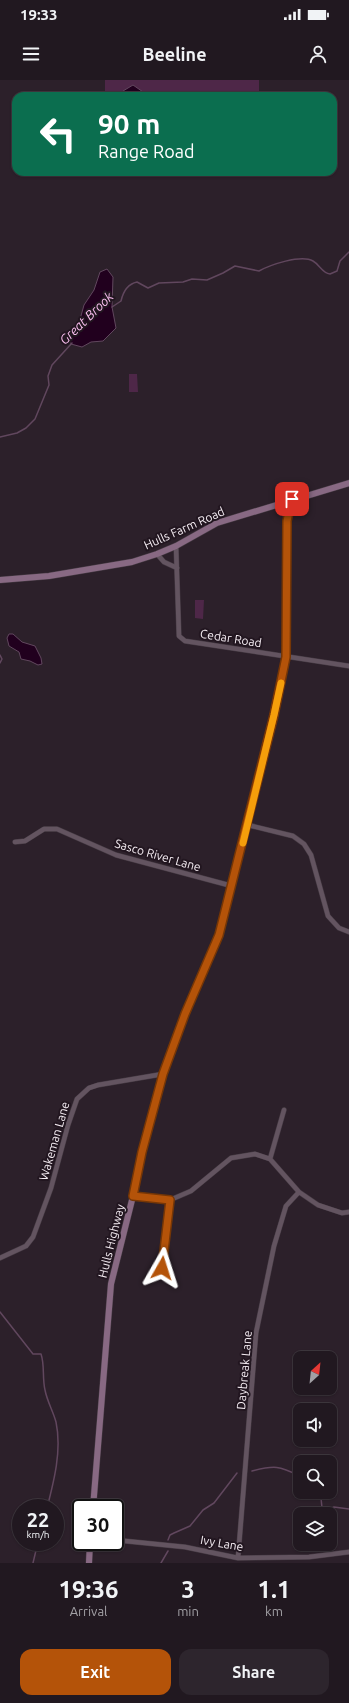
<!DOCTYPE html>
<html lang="en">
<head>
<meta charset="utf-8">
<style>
  :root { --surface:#211820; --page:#2d252d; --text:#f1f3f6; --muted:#a2a0a5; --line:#3e373e; --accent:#b45309 }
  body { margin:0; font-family:Ubuntu,sans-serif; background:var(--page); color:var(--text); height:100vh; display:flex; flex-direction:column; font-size:15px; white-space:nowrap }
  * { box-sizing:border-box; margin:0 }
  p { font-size:13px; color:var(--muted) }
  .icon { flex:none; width:22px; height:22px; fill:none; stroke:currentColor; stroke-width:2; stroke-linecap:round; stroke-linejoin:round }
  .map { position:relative; height:1483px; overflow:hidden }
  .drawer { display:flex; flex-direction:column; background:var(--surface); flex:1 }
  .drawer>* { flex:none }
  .guide { position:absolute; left:12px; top:12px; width:325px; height:84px; border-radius:12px; box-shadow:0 1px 3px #0004,0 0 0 1px var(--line); background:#0b6e4f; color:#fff; overflow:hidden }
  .needle { width:26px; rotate:27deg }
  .fabs { position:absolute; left:293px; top:1271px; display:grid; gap:8px }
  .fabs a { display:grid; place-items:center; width:44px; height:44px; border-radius:8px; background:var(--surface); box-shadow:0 1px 3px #0004,0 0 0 1px var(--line); font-size:20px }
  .speed { position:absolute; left:12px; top:1419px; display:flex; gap:8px; font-size:20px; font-weight:700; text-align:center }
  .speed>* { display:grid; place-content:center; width:52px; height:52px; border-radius:50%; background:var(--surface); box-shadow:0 1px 3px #0004,0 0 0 1px var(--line); line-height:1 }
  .speed small { font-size:10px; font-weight:400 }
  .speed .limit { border:2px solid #111; border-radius:6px; background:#fff; color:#111 }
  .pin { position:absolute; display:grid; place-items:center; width:34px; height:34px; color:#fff; margin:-17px; border-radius:8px; box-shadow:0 2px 6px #0006 }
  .me { position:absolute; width:44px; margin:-22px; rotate:6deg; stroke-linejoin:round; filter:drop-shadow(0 0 3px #0008) }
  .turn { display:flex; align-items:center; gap:14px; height:84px; padding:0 20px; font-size:18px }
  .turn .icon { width:52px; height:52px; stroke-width:2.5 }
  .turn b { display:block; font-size:28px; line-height:34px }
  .eta { display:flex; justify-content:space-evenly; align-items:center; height:68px; text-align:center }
  .eta b { font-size:24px; font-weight:600; line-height:28px }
  .cta { display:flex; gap:8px; margin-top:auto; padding:8px 20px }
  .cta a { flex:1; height:46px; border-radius:12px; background:var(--accent); color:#fff; font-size:16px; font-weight:600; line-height:46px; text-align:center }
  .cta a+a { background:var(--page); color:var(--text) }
  .status { display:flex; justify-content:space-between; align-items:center; height:28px; padding:0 20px; background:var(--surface); direction:ltr }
  .status svg { height:11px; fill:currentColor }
  header { display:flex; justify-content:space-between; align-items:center; height:52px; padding:0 20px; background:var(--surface); font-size:18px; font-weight:600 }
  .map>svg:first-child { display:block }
</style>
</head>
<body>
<div class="status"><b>19:33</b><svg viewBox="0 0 49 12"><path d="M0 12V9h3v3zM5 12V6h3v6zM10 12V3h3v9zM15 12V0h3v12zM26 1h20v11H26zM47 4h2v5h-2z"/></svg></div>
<header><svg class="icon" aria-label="menu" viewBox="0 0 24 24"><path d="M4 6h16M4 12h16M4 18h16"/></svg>Beeline<svg class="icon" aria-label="person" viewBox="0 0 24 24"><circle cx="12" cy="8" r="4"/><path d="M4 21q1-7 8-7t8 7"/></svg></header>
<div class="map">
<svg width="349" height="1483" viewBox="0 0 349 1483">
  <rect width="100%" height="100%" fill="#2c202a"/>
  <path fill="#4e2748" d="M105 0H259V16H105Z
    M129 294H137L138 312H129Z
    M195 520H204L203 539 195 538Z"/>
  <path fill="#21001e" stroke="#61475e" d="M133 5 146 14 145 16H122L123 11Z
    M107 189 113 197 112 227 116 248 103 261 91 262 82 267 71 264 69 259 71 250 79 243 84 225 94 210 100 192Z
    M9 554H13L22 562 35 566 41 578 42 584 38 585 30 581 21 579 19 572 9 566 7 558Z"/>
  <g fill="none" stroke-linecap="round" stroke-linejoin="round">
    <path stroke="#61475e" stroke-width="1.5" d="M112 227 121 221C123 212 128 204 137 202L148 208 159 203 183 202 192 199 207 200 223 193 235 186 259 191C270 185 301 174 313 181 320 185 322 193 330 194L337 191 340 181 349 172
      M0 357 17 353 26 348 35 339 49 305 48 296 52 285 72 263
      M0 575 2 579 0 583
      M0 1232 33 1274H41C45 1286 42 1297 45 1310 47 1321 53 1331 56 1342 62 1370 54 1401 47 1428
      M252 1391C275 1385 279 1386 300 1396
      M316 1412 321 1418 322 1428 325 1431 334 1427 349 1429
      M168 1460 170 1455 174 1453 190 1446 203 1430 214 1423 237 1393
      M33 1483 38 1462
      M161 1483 168 1471"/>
    <defs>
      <path id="street" d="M176 466 179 556 185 561 349 586
        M157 474 164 482 177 488
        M248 745 293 756 304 764 311 775 328 836 339 848 349 852
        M15 762 25 761 44 749H57L116 775 232 806
        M270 1079 284 1030
        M133 1116 170 1120 191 1111 231 1078 255 1074 270 1079 299 1112 318 1125 342 1133 349 1132
        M0 1178 26 1166 33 1157 51 1108 68 1045 77 1019 89 1008 98 1005 163 994
        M168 1196 162 1188 170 1120
        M115 1460 185 1467 238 1478 309 1477 349 1472
        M238 1478 256 1253 274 1166 286 1126 299 1112"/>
      <path id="secondary" d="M282 423 287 439
        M0 500 49 496 132 482 157 474 176 466 217 443 349 403
        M93 1428 111 1204 133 1116 142 1072 163 994 185 934 219 855 275 635 286 577 287 441 292 419
        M89 1483 90 1462"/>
    </defs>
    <use href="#street" stroke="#463b44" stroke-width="5.5"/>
    <use href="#secondary" stroke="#463b44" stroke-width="7"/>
    <use href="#street" stroke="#635460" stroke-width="4.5"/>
    <use href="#secondary" stroke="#886983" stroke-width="6"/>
  </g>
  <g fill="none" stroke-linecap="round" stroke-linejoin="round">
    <defs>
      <path id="route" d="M162 1188 170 1120 133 1116 142 1072 163 994 185 934 219 855 274 635 286 577 287 441 292 419"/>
    </defs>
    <use href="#route" stroke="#753606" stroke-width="10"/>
    <use href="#route" stroke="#b45309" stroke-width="7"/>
    <path stroke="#f59e0b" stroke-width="7" d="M243 763 274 635 281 603"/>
  </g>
  <g text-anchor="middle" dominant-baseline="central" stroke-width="4" stroke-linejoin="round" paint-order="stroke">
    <g font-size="12" fill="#f6eef4" stroke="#221620">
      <text transform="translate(184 448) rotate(-24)">Hulls Farm Road</text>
      <text transform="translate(231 558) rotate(9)">Cedar Road</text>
      <text transform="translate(158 775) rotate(16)">Sasco River Lane</text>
      <text transform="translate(54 1061) rotate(-74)">Wakeman Lane</text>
      <text transform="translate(111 1161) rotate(-76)">Hulls Highway</text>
      <text transform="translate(244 1290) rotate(-85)">Daybreak Lane</text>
      <text transform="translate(222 1463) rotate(10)">Ivy Lane</text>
    </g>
    <g font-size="13" font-style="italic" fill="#fabeef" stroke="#221620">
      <text transform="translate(86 238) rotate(-44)">Great Brook</text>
    </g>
  </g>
</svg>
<div class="fabs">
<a><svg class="needle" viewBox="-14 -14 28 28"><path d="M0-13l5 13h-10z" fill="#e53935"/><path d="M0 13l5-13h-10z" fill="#a2a0a5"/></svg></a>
<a><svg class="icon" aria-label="sound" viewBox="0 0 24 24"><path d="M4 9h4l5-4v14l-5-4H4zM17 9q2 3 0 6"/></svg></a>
<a><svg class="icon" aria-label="search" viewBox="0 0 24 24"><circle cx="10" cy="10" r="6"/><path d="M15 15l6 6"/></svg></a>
<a><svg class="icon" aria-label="layers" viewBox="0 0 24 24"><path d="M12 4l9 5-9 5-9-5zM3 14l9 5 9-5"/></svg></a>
</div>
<div class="speed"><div>22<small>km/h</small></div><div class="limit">30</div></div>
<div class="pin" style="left:292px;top:419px;background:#d93025"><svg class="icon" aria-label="arrive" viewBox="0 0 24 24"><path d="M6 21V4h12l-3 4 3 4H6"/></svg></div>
<svg class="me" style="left:162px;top:1188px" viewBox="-20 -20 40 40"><path d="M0-17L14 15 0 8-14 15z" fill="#b45309" stroke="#fff" stroke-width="4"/></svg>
<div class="guide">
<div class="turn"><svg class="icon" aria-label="left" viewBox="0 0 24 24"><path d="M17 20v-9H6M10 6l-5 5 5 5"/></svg><div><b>90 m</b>Range Road</div></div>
</div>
</div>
<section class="drawer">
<div class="eta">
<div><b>19:36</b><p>Arrival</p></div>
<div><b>3</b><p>min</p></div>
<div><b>1.1</b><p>km</p></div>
</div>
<div class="cta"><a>Exit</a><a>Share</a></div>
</section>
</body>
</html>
